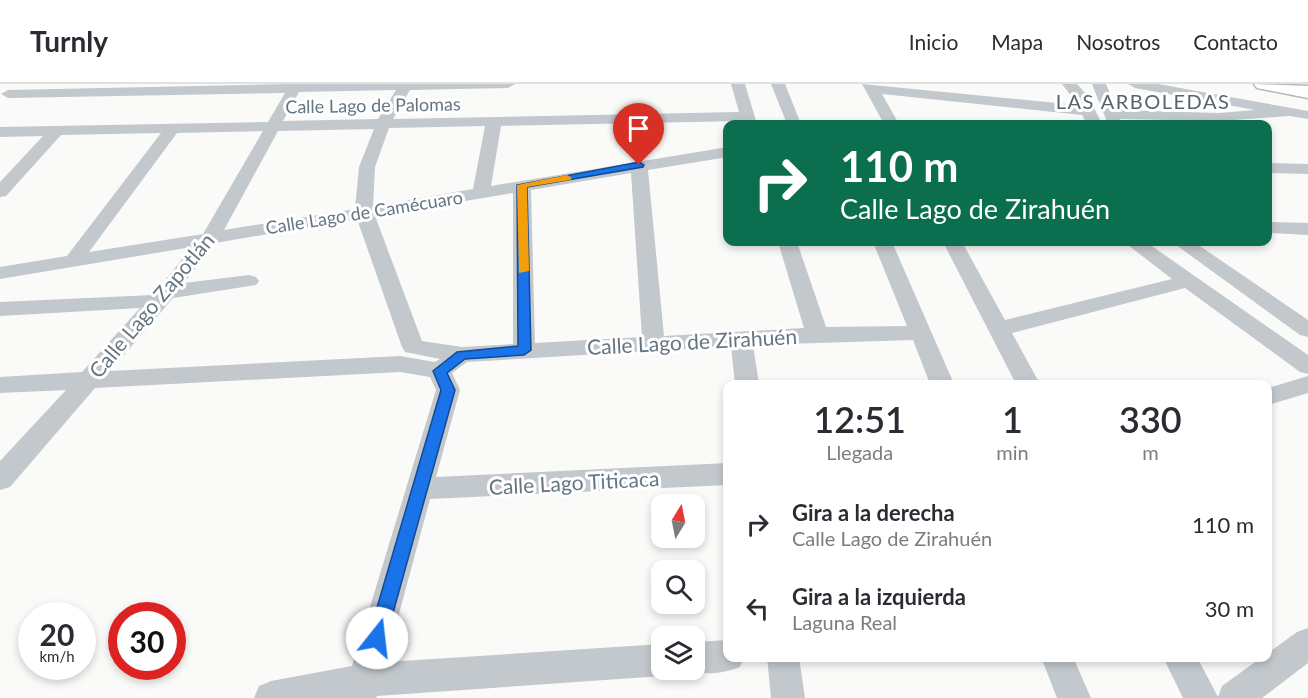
<!DOCTYPE html>
<html lang="es">
<head>
<meta charset="utf-8">
<style>
  :root { --surface:#fff; --page:#f7f7f7; --text:#2b2b33; --muted:#7c7c81; --line:#e1e1e2 }
  body { margin:0; font-family:Lato,sans-serif; background:var(--page); color:var(--text); height:100vh; display:flex; flex-direction:column; font-size:22px; white-space:nowrap }
  * { box-sizing:border-box; margin:0 }
  p { font-size:20px; color:var(--muted) }
  .icon { flex:none; width:33px; height:33px; fill:none; stroke:currentColor; stroke-width:2; stroke-linecap:round; stroke-linejoin:round }
  .map { position:relative; flex:1; overflow:hidden }
  .details { position:absolute; left:723px; top:296px; width:549px; height:282px; display:flex; flex-direction:column; background:var(--surface); border-radius:12px; box-shadow:0 3px 9px #0003 }
  .details>* { flex:none }
  .guide { position:absolute; left:723px; top:36px; width:549px; height:126px; border-radius:12px; box-shadow:0 3px 9px #0003; background:#0b6e4f; color:#fff; overflow:hidden }
  .needle { width:39px; rotate:10deg }
  .controls { position:absolute; left:651px; top:410px; display:grid; gap:12px }
  .controls a { display:grid; place-items:center; width:54px; height:54px; border-radius:12px; background:var(--surface); box-shadow:0 3px 9px #0003; font-size:30px }
  .speed { position:absolute; left:18px; top:518px; display:flex; gap:12px; font-size:30px; font-weight:700; text-align:center }
  .speed>* { display:grid; place-content:center; width:78px; height:78px; border-radius:50%; background:var(--surface); box-shadow:0 3px 9px #0003; line-height:1 }
  .speed small { font-size:15px; font-weight:400 }
  .speed .limit { border:9px solid #d22; background:#fff; color:#111 }
  .pin { position:absolute; display:grid; place-items:center; width:51px; height:51px; color:#fff; margin:-62px -26px; border-radius:50% 50% 50% 0; rotate:-45deg; box-shadow:0 0 6px #0007 }
  .pin .icon { rotate:45deg }
  .me { position:absolute; width:66px; margin:-33px; rotate:16deg; stroke-linejoin:round; filter:drop-shadow(0 0 4px #0008) }
  .turn { display:flex; align-items:center; gap:21px; height:126px; padding:0 18px; font-size:27px }
  .turn .icon { width:78px; height:78px; stroke-width:2.5 }
  .turn b { display:block; font-size:42px; line-height:51px }
  .eta { display:flex; justify-content:space-evenly; align-items:center; height:102px; text-align:center }
  .eta b { font-size:36px; font-weight:600; line-height:42px }
  ul { padding:0; list-style:none }
  li { display:flex; align-items:center; gap:18px; height:84px; padding:0 18px }
  li div { flex:1 }
  li b { display:block; font-size:22px }
  li em { font-style:normal }
  header { display:flex; align-items:center; gap:36px; box-sizing:border-box; height:84px; padding:0 30px; background:var(--surface); border-bottom:2px solid var(--line) }
  header strong { font-size:28px }
  nav { display:flex; gap:33px; margin-inline-start:auto; font-size:21px }
  .map>svg:first-child { display:block }
</style>
</head>
<body>
<header>
<strong>Turnly</strong>
<nav><a>Inicio</a><a>Mapa</a><a>Nosotros</a><a>Contacto</a></nav>
</header>
<div class="map">
<svg width="1308" height="614" viewBox="0 0 1308 614">
  <rect width="100%" height="100%" fill="#fafaf8"/>
  <g fill="none" stroke-linecap="round" stroke-linejoin="round">
    <defs>
      <path id="highway" d="M1254 0 1308 2V14L1257 4Z"/>
    </defs>
    <use href="#highway" stroke="#b4b9bd" stroke-width="3"/>
    <path fill="#c3c8cc" fill-rule="evenodd" d="M290 0H515L508 4 410 6 393 35 739 28 731 0H745L757 40H743L741 37 501 42 491 102 728 63V73L648 86 664 252 804 244 778 158H797L826 243 907 242 873 158H892L954 300H930L913 256 753 261 759 300H735L731 262 467 278 452 289 460 306 436 393 728 379V401L430 415 386 578 662 560V585H675L674 587 662 592 377 612 376 614H254L259 602 271 597 352 582 436 306 430 293 400 288 95 304 10 403 0 406V377L66 306 0 309V293L82 288 140 224 0 232V218L153 211 192 163 0 195V183L67 172 161 49 61 51 6 112 0 113V98L43 52 0 53V43L268 38 285 9 8 14 1 10 8 6ZM396 6 378 35 283 37 299 8ZM485 42 473 105 373 122 375 83 389 44ZM374 45 359 83 355 125 224 146 278 47ZM263 47 203 150 89 168 177 49ZM631 89 642 253 535 259 531 106ZM513 109V260L462 263 422 257 375 132ZM357 135 402 263 405 268 440 275 435 278 400 272 110 287 173 214 256 201 259 197 256 193 249 191 184 199 215 159Z
      M771 0H785L801 40H787Z
      M862 0 1078 21 1062 0H1077L1088 12 1101 38 1099 40H1087L1082 31 882 10 899 40H884Z
      M1092 0H1106L1117 26 1219 29 1255 26 1135 4 1128 0H1158L1308 27V35L1290 32 1219 37 1120 35 1122 40H1108Z
      M1268 79 1308 80V90L1268 89Z
      M1268 138 1308 139V151L1268 149Z
      M943 158H962L1005 236 1172 195 1124 158H1146L1308 271V290L1300 288 1185 204 1012 249 1040 300H1016Z
      M1172 158H1194L1308 236V253L1300 251Z
      M1308 292V309L1268 321V304Z
      M1308 544V579L1262 614H1183L1163 573H1197L1218 613 1222 602 1262 573H1268V569L1297 548Z
      M728 556V573H744L740 583C722 590 700 592 682 585H694V558Z
      M767 573H799L805 614H771Z
      M1041 573H1073L1091 614H1057Z"/>
    <use href="#highway" fill="#fff" fill-rule="evenodd"/>
  </g>
  <path fill="#1a73e8" stroke="#114b97" stroke-width="1.5" d="M639 78 644 81 643 83 527 103 531 266 524 271 465 275 447 289 455 306 386 554 384 560 377 562 371 560 368 554 441 306 433 287 457 268 518 262 517 101Z"/>
  <path fill="#f59e0b" d="M567 91 572 94 570 96 527 103 529 187 519 189 517 101Z"/>
  <g text-anchor="middle" dominant-baseline="central" stroke-width="6" stroke-linejoin="round" paint-order="stroke">
    <g font-size="18" fill="#657683" stroke="#fff">
      <text transform="translate(373 21) rotate(-1)">Calle Lago de Palomas</text>
      <text transform="translate(364 128) rotate(-9)">Calle Lago de Camécuaro</text>
    </g>
    <g font-size="20" letter-spacing="1.5" fill="#57646e" stroke="#fff">
      <text x="1143" y="17">LAS ARBOLEDAS</text>
    </g>
    <g font-size="21" fill="#657683" stroke="#fff">
      <text transform="translate(151 221) rotate(-50)">Calle Lago Zapotlán</text>
      <text transform="translate(692 257) rotate(-3)">Calle Lago de Zirahuén</text>
      <text transform="translate(574 398) rotate(-3)">Calle Lago Titicaca</text>
    </g>
  </g>
</svg>
<div class="controls">
<a><svg class="needle" viewBox="-14 -14 28 28"><path d="M0-13l5 13h-10z" fill="#e53935"/><path d="M0 13l5-13h-10z" fill="#7c7c81"/></svg></a>
<a><svg class="icon" aria-label="search" viewBox="0 0 24 24"><circle cx="10" cy="10" r="6"/><path d="M15 15l6 6"/></svg></a>
<a><svg class="icon" aria-label="layers" viewBox="0 0 24 24"><path d="M12 4l9 5-9 5-9-5zM3 14l9 5 9-5"/></svg></a>
</div>
<div class="speed"><div>20<small>km/h</small></div><div class="limit">30</div></div>
<div class="pin" style="left:639px;top:81px;background:#d93025"><svg class="icon" aria-label="arrive" viewBox="0 0 24 24"><path d="M6 21V4h12l-3 4 3 4H6"/></svg></div>
<svg class="me" style="left:377px;top:554px" viewBox="-20 -20 40 40"><circle r="19" fill="#fff"/><path d="M0-13L10 11 0 6-10 11z" fill="#1a73e8"/></svg>
<div class="guide">
<div class="turn"><svg class="icon" aria-label="right" viewBox="0 0 24 24"><path d="M7 20v-9h11M14 6l5 5-5 5"/></svg><div><b>110 m</b>Calle Lago de Zirahuén</div></div>
</div>
<section class="details">
<div class="eta">
<div><b>12:51</b><p>Llegada</p></div>
<div><b>1</b><p>min</p></div>
<div><b>330</b><p>m</p></div>
</div>
<ul>
<li><svg class="icon" aria-label="right" viewBox="0 0 24 24"><path d="M7 20v-9h11M14 6l5 5-5 5"/></svg><div><b>Gira a la derecha</b><p>Calle Lago de Zirahuén</p></div><em>110 m</em></li>
<li><svg class="icon" aria-label="left" viewBox="0 0 24 24"><path d="M17 20v-9H6M10 6l-5 5 5 5"/></svg><div><b>Gira a la izquierda</b><p>Laguna Real</p></div><em>30 m</em></li>
</ul>
</section>
</div>
</body>
</html>
